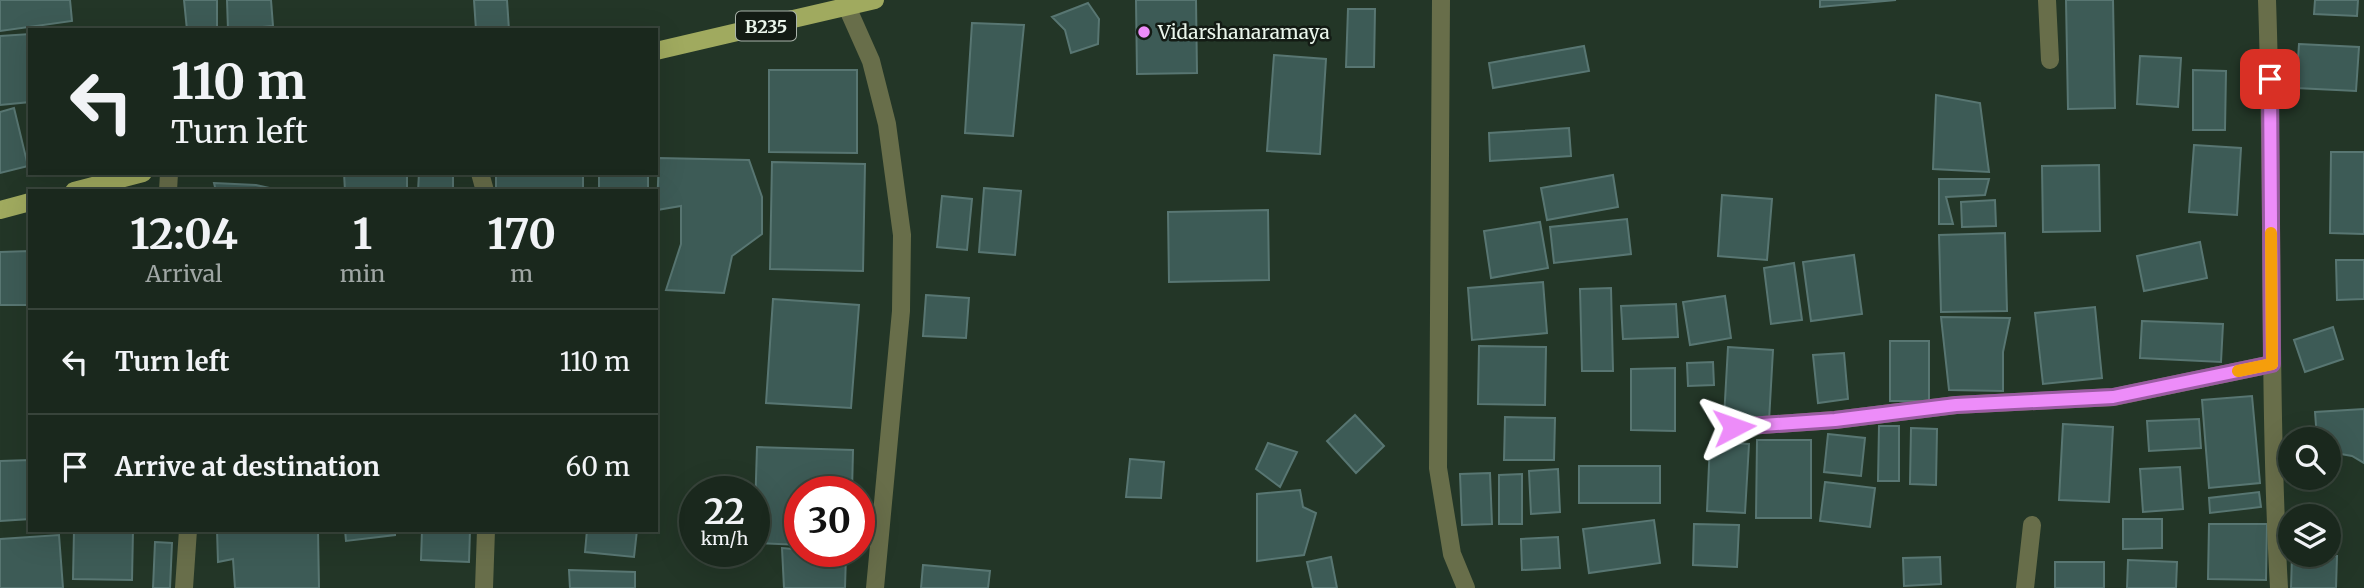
<!DOCTYPE html>
<html lang="en">
<head>
<meta charset="utf-8">
<style>
  :root { --surface:#1a281d; --page:#233026; --text:#f1f3f6; --muted:#9fa6a4; --line:#38443b }
  body { margin:0; font-family:Merriweather,serif; background:var(--page); color:var(--text); height:100vh; display:flex; flex-direction:column; font-size:26px; white-space:nowrap }
  * { box-sizing:border-box; margin:0 }
  p { font-size:23px; color:var(--muted) }
  .icon { flex:none; width:38px; height:38px; fill:none; stroke:currentColor; stroke-width:2; stroke-linecap:round; stroke-linejoin:round }
  .map { position:relative; flex:1; overflow:hidden }
  .panel { position:absolute; left:28px; top:189px; width:630px; height:343px; display:flex; flex-direction:column; background:var(--surface); border-radius:0px; box-shadow:0 7px 28px #0002,0 0 0 2px var(--line) }
  .panel>* { flex:none }
  .guide { position:absolute; left:28px; top:28px; width:630px; height:147px; border-radius:0px; box-shadow:0 7px 28px #0002,0 0 0 2px var(--line); background:#1a281d; color:var(--text); overflow:hidden }
  .buttons { position:absolute; left:2278px; top:427px; display:grid; gap:14px }
  .buttons a { display:grid; place-items:center; width:63px; height:63px; border-radius:50%; background:var(--surface); box-shadow:0 7px 28px #0002,0 0 0 2px var(--line); font-size:35px }
  .speed { position:absolute; left:679px; top:476px; display:flex; gap:14px; font-size:35px; font-weight:700; text-align:center }
  .speed>* { display:grid; place-content:center; width:91px; height:91px; border-radius:50%; background:var(--surface); box-shadow:0 7px 28px #0002,0 0 0 2px var(--line); line-height:1 }
  .speed small { font-size:18px; font-weight:400 }
  .speed .limit { border:10px solid #d22; background:#fff; color:#111 }
  .pin { position:absolute; display:grid; place-items:center; width:60px; height:60px; color:#fff; margin:-30px; border-radius:14px; box-shadow:0 4px 10px #0006 }
  .me { position:absolute; width:77px; margin:-38px; rotate:86deg; stroke-linejoin:round; filter:drop-shadow(0 0 5px #0008) }
  .turn { display:flex; align-items:center; gap:24px; height:147px; padding:0 28px; font-size:32px }
  .turn .icon { width:91px; height:91px; stroke-width:2.5 }
  .turn b { display:block; font-size:49px; line-height:60px }
  .eta { display:flex; justify-content:space-evenly; align-items:center; height:119px; text-align:center }
  .eta b { font-size:42px; font-weight:700; line-height:49px }
  ul { padding:0; list-style:none }
  li { display:flex; align-items:center; gap:21px; height:105px; padding:0 28px; border-top:2px solid var(--line) }
  li div { flex:1 }
  li b { display:block; font-size:26px }
  li em { font-style:normal }
  .map>svg:first-child { display:block }
</style>
</head>
<body>
<div class="map">
<svg width="2364" height="588" viewBox="0 0 2364 588">
  <rect width="100%" height="100%" fill="#233627"/>
  <path fill="#3d5b56" stroke="#587672" stroke-width="2" d="M0 0H70L72 21 0 31Z
    M184 0H217V30H187Z
    M227 0H271L273 26 228 30Z
    M474 0H507L509 30H476Z
    M1136 0H1196L1197 73 1137 74Z
    M1820 0H1896L1820 7Z
    M2066 0H2113L2115 108 2068 109Z
    M2315 0H2358L2357 16 2314 14Z
    M1088 3 1099 19 1098 44 1071 53 1065 30 1052 17Z
    M1348 9H1375L1374 67H1346Z
    M972 23 1024 25 1013 136 965 133Z
    M30 34V102L0 105V36Z
    M2299 44 2359 47 2356 91 2296 88Z
    M1584 46 1589 71 1493 88 1489 63Z
    M1274 55 1326 59 1320 154 1267 151Z
    M2140 56 2181 58 2178 107 2137 104Z
    M769 70H857V153L769 152Z
    M2193 70 2226 71 2225 130H2193Z
    M1936 95 1980 103 1989 172 1933 169Z
    M14 108 28 166 0 173V112Z
    M1569 128 1571 156 1490 161 1489 133Z
    M2194 145 2241 148 2237 215 2189 212Z
    M2331 152H2364V234L2330 233Z
    M659 158 749 160 762 197V234L732 256 724 293 666 290 681 244V206L657 210Z
    M772 162 865 164 863 271 770 269Z
    M2099 165 2100 231 2043 232 2042 166Z
    M344 173H407V191H345Z
    M419 173H453V191H418Z
    M496 173H583V191H496Z
    M599 173H648V191H599Z
    M1613 175 1618 207 1547 220 1541 188Z
    M1939 179H1989L1985 195 1946 197 1953 224H1939Z
    M214 183 256 185 283 191H216Z
    M984 188 1021 191 1015 255 979 252Z
    M1722 195 1772 199 1767 260 1718 256Z
    M942 196 972 199 967 250 937 247Z
    M1995 200 1996 226 1962 227 1961 202Z
    M1268 210 1269 280 1169 282 1168 212Z
    M1627 219 1631 254 1554 263 1550 227Z
    M1540 222 1548 268 1491 278 1484 231Z
    M2005 233 2007 311 1941 312 1939 235Z
    M2200 242 2207 278 2144 291 2137 256Z
    M30 251V305H0V252Z
    M1854 255 1862 314 1811 321 1803 262Z
    M2336 260H2364V299L2337 300Z
    M1794 263 1802 320 1771 324 1764 268Z
    M1543 282 1547 333 1472 340 1468 288Z
    M1611 288 1613 371H1582L1580 289Z
    M926 295 969 298 966 338 923 336Z
    M1725 296 1731 338 1690 345 1683 302Z
    M773 299 859 305 851 408 766 403Z
    M1676 304 1678 337 1623 339 1621 306Z
    M2095 307 2102 378 2043 384 2035 313Z
    M1941 317 2010 318 2003 352V391L1949 390Z
    M2142 321 2223 324 2221 362 2140 358Z
    M2333 327 2343 359 2305 372 2294 340Z
    M1890 341H1929V401H1890Z
    M1479 346 1546 347 1545 405 1478 404Z
    M1728 347 1773 350 1769 421 1724 418Z
    M1844 353 1848 399 1818 403 1813 355Z
    M1713 362 1714 385 1688 386 1687 363Z
    M1675 368V431L1631 430V369Z
    M2252 396 2260 483 2209 488 2202 400Z
    M2364 409V463L2352 456 2329 452V439H2317L2315 412Z
    M1355 415 1384 446 1356 473 1327 441Z
    M1505 417 1555 418 1554 460H1504Z
    M2199 419 2201 448 2149 451 2147 421Z
    M656 420H659L658 480H656Z
    M2063 424 2113 427 2109 502 2059 500Z
    M1879 426H1899V481H1878Z
    M1911 428 1937 429 1936 485 1910 484Z
    M1828 434 1865 438 1861 476 1824 472Z
    M1757 440H1811V518H1756Z
    M1710 442 1749 444 1745 513 1707 511Z
    M1268 443 1297 452 1280 487 1256 469Z
    M757 447 853 450 852 492H800V545L754 543Z
    M1130 459 1164 462 1161 498 1126 497Z
    M30 460V519L0 521V461Z
    M1579 466H1660V503H1579Z
    M2180 467 2183 509 2143 512 2140 469Z
    M1558 469 1560 512 1531 514 1529 471Z
    M1490 473 1492 524 1462 525 1460 474Z
    M1522 474V524H1499V475Z
    M1825 482 1875 488 1870 527 1820 521Z
    M1300 490 1303 507 1316 513 1304 555 1257 561V494Z
    M2259 492 2261 507 2210 513 2209 498Z
    M2123 519H2162V548L2123 549Z
    M1654 520 1660 563 1589 573 1583 529Z
    M1694 524 1739 525 1737 567 1693 565Z
    M2209 524H2267L2266 580 2208 579Z
    M74 530H133L132 580 73 579Z
    M217 530H318L319 588H235L233 559 218 562Z
    M345 530H395V535L346 541Z
    M422 530H470L469 562 421 560Z
    M587 530H637L634 557 585 552Z
    M59 535 63 588H0V539Z
    M1558 537 1560 568 1522 570 1521 539Z
    M155 542 172 543 170 588H153Z
    M782 548 846 554 845 588H784Z
    M2292 555 2337 556 2336 588H2291Z
    M1331 557 1337 588H1313L1307 562Z
    M1940 557 1941 584 1904 586 1903 558Z
    M2128 560 2177 562 2176 588H2127Z
    M2055 562H2104V588H2055Z
    M923 565 990 571 988 588H921Z
    M569 570 635 572V588H570Z"/>
  <g fill="none" stroke-linecap="round" stroke-linejoin="round">
    <path stroke="#686e4a" stroke-width="18" d="M1441 0 1438 468 1452 554 1466 588
      M2047 0 2050 60
      M2267 0C2274 196 2268 392 2279 588
      M847 7 871 61 887 124 902 235 901 311 875 588
      M480 173 485 191
      M168 191 169 173
      M1734 427 1835 420 1956 405 2114 397 2272 364
      M184 588 188 530
      M484 588 486 530
      M2025 588 2032 525"/>
    <path stroke="#a0aa5f" stroke-width="18" d="M656 51 875 0
      M74 191 143 173
      M0 210 30 202"/>
  </g>
  <g fill="none" stroke-linecap="round" stroke-linejoin="round">
    <defs>
      <path id="route" d="M1734 427 1835 420 1956 405 2113 397 2272 364 2270 79"/>
    </defs>
    <use href="#route" stroke="#9a5ba2" stroke-width="18"/>
    <use href="#route" stroke="#ed8cf9" stroke-width="12"/>
    <path stroke="#f59e0b" stroke-width="12" d="M2238 371 2272 364 2271 233"/>
  </g>
  <circle fill="#ed8cf9" stroke="#131b14" stroke-width="2.5" cx="1144" cy="32" r="7"/>
  <g text-anchor="middle" dominant-baseline="central" stroke-width="5" stroke-linejoin="round" paint-order="stroke">
    <rect fill="#131b14" stroke="#aab4ab" stroke-width="2" x="736" y="11.5" width="60" height="29" rx="5"/>
    <g font-size="18" font-weight="bold" fill="#ebf6ec">
      <text x="766" y="26">B235</text>
    </g>
    <g font-size="19" fill="#ebf6ec" stroke="#131b14" text-anchor="start">
      <text x="1158" y="32">Vidarshanaramaya</text>
    </g>
  </g>
</svg>
<div class="buttons">
<a><svg class="icon" aria-label="search" viewBox="0 0 24 24"><circle cx="10" cy="10" r="6"/><path d="M15 15l6 6"/></svg></a>
<a><svg class="icon" aria-label="layers" viewBox="0 0 24 24"><path d="M12 4l9 5-9 5-9-5zM3 14l9 5 9-5"/></svg></a>
</div>
<div class="speed"><div>22<small>km/h</small></div><div class="limit">30</div></div>
<div class="pin" style="left:2270px;top:79px;background:#d93025"><svg class="icon" aria-label="arrive" viewBox="0 0 24 24"><path d="M6 21V4h12l-3 4 3 4H6"/></svg></div>
<svg class="me" style="left:1734px;top:427px" viewBox="-20 -20 40 40"><path d="M0-17L14 15 0 8-14 15z" fill="#ed8cf9" stroke="#fff" stroke-width="4"/></svg>
<div class="guide">
<div class="turn"><svg class="icon" aria-label="left" viewBox="0 0 24 24"><path d="M17 20v-9H6M10 6l-5 5 5 5"/></svg><div><b>110 m</b>Turn left</div></div>
</div>
<section class="panel">
<div class="eta">
<div><b>12:04</b><p>Arrival</p></div>
<div><b>1</b><p>min</p></div>
<div><b>170</b><p>m</p></div>
</div>
<ul>
<li><svg class="icon" aria-label="left" viewBox="0 0 24 24"><path d="M17 20v-9H6M10 6l-5 5 5 5"/></svg><div><b>Turn left</b></div><em>110 m</em></li>
<li><svg class="icon" aria-label="arrive" viewBox="0 0 24 24"><path d="M6 21V4h12l-3 4 3 4H6"/></svg><div><b>Arrive at destination</b></div><em>60 m</em></li>
</ul>
</section>
</div>
</body>
</html>
